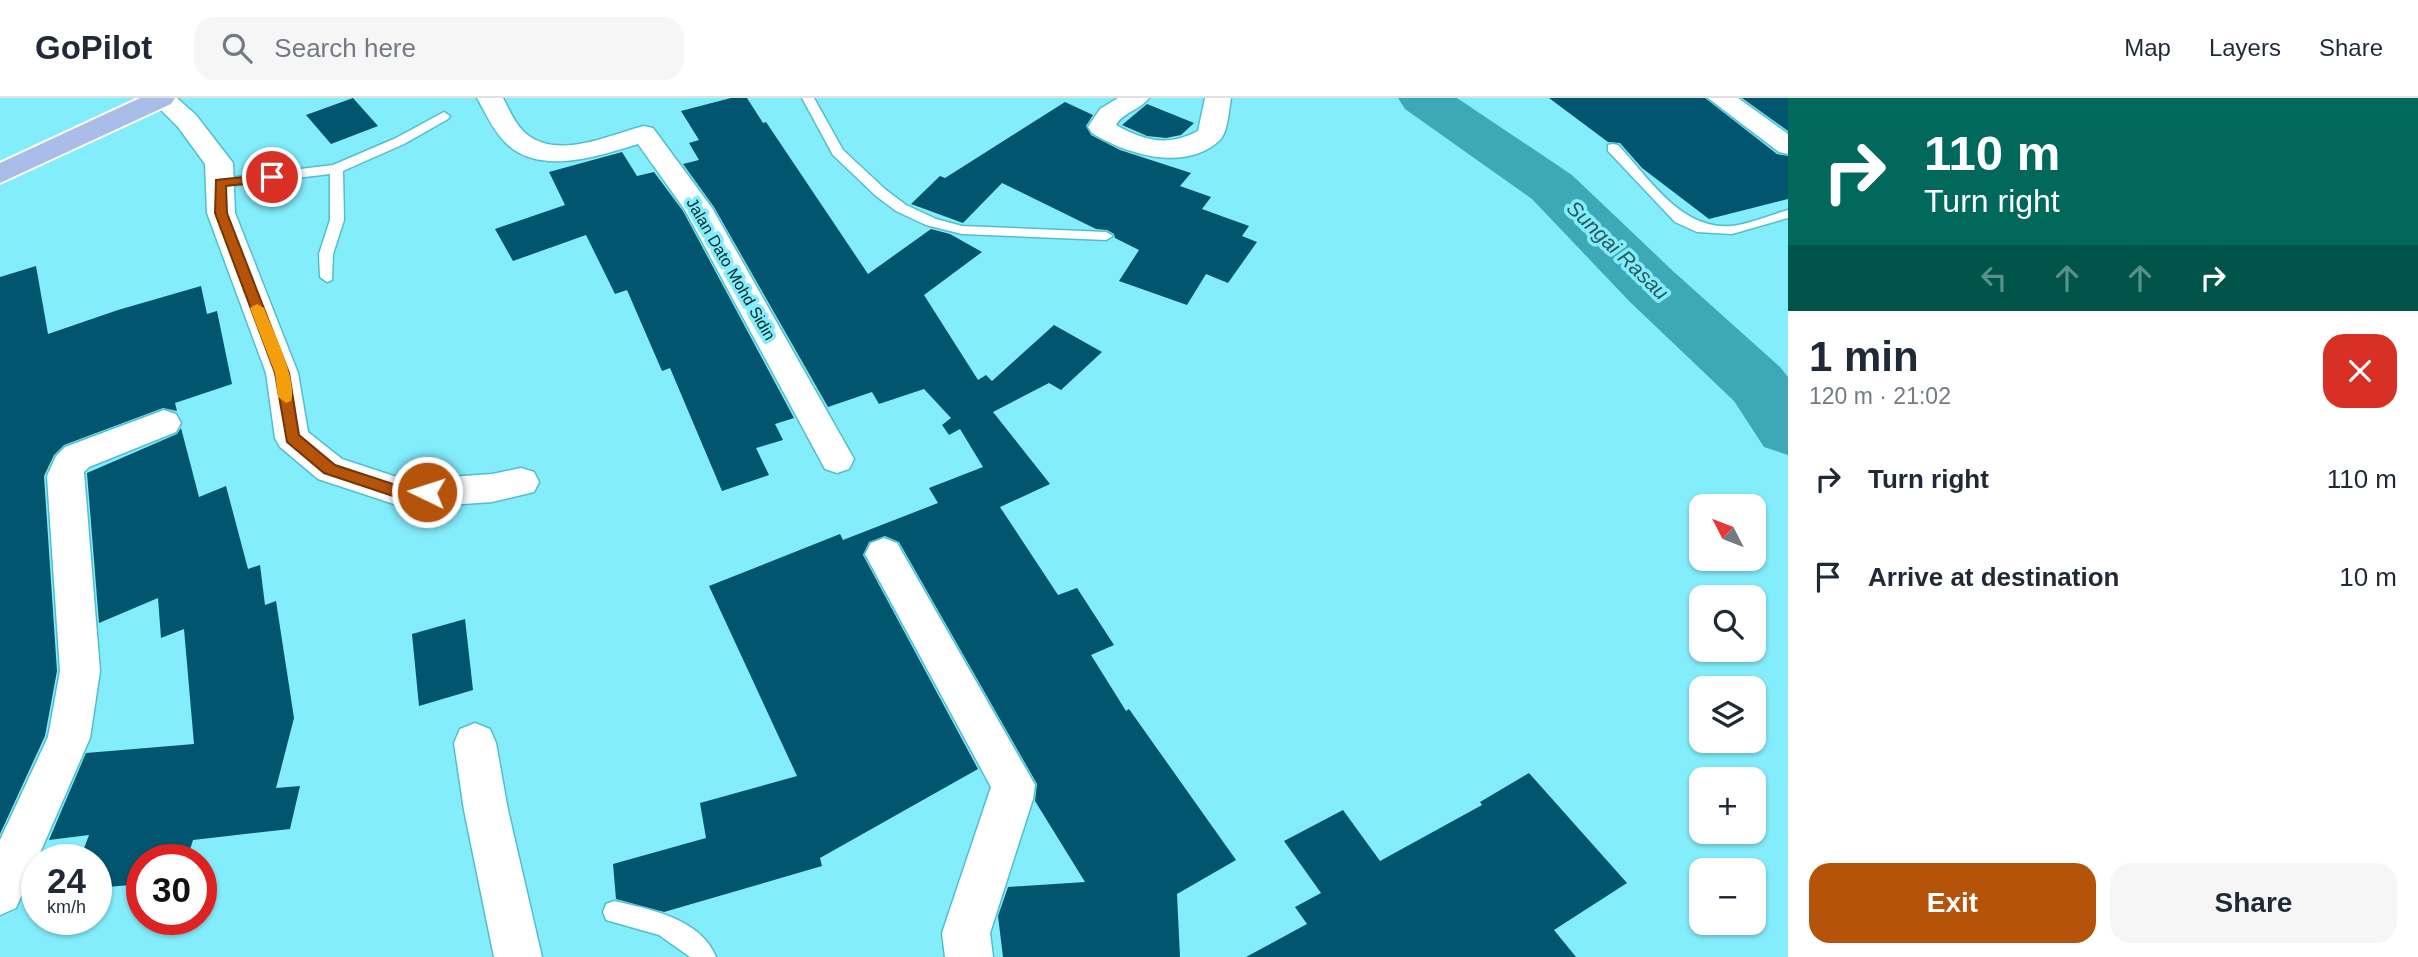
<!DOCTYPE html>
<html lang="en">
<head>
<meta charset="utf-8">
<style>
  :root { --surface:#fff; --page:#f6f6f7; --text:#1f2937; --muted:#747a83; --line:#e0e1e3; --accent:#b45309 }
  body { margin:0; font-family:Helvetica,sans-serif; background:var(--page); color:var(--text); height:100vh; display:flex; flex-direction:column; font-size:26px; white-space:nowrap }
  * { box-sizing:border-box; margin:0 }
  p { font-size:23px; color:var(--muted) }
  .icon { flex:none; width:38px; height:38px; fill:none; stroke:currentColor; stroke-width:2; stroke-linecap:round; stroke-linejoin:round }
  .map { position:relative; flex:1; overflow:hidden }
  .details { display:flex; flex-direction:column; background:var(--surface); width:630px }
  .details>* { flex:none }
  .banner { background:#00695c; color:#fff; overflow:hidden }
  .needle { width:46px; rotate:312deg }
  .fabs { position:absolute; left:1689px; top:396px; display:grid; gap:14px }
  .fabs a { display:grid; place-items:center; width:77px; height:77px; border-radius:14px; background:var(--surface); box-shadow:0 2px 5px #0004; font-size:35px }
  .speed { position:absolute; left:21px; top:746px; display:flex; gap:14px; font-size:35px; font-weight:700; text-align:center }
  .speed>* { display:grid; place-content:center; width:91px; height:91px; border-radius:50%; background:var(--surface); box-shadow:0 2px 5px #0004; line-height:1 }
  .speed small { font-size:18px; font-weight:400 }
  .speed .limit { border:10px solid #d22; background:#fff; color:#111 }
  .pin { position:absolute; display:grid; place-items:center; width:60px; height:60px; color:#fff; margin:-30px; border:4px solid #fff; border-radius:50%; box-shadow:0 2px 7px #0007 }
  .me { position:absolute; width:77px; margin:-38px; rotate:274deg; stroke-linejoin:round; filter:drop-shadow(0 0 5px #0008) }
  .turn { display:flex; align-items:center; gap:24px; height:147px; padding:0 21px; font-size:32px }
  .turn .icon { width:91px; height:91px; stroke-width:2.5 }
  .turn b { display:block; font-size:49px; line-height:60px }
  .lanes { display:flex; align-items:center; height:66px; padding:0 21px; background:#0003; justify-content:center; gap:35px; direction:ltr }
  .lanes .off { opacity:.35 }
  .round { display:grid; place-items:center; flex:none; width:74px; height:74px; border-radius:21px; background:var(--page) }
  .head { display:flex; align-items:center; justify-content:space-between; height:119px; padding:0 21px }
  h1 { font-size:42px; font-weight:600; line-height:52px }
  .button { display:flex; gap:14px; margin-top:auto; padding:14px 21px }
  .button a { flex:1; height:80px; border-radius:21px; background:var(--accent); color:#fff; font-size:28px; font-weight:600; line-height:80px; text-align:center }
  .button a+a { background:var(--page); color:var(--text) }
  ul { padding:0; list-style:none }
  li { display:flex; align-items:center; gap:21px; height:98px; padding:0 21px }
  li div { flex:1 }
  li b { display:block; font-size:26px }
  li em { font-style:normal }
  header { display:flex; align-items:center; gap:42px; box-sizing:border-box; height:98px; padding:0 35px; background:var(--surface); border-bottom:2px solid var(--line) }
  header strong { font-size:33px }
  nav { display:flex; gap:38px; margin-inline-start:auto; font-size:24px }
  .search { width:490px; height:63px; background:var(--page); display:flex; align-items:center; gap:18px; box-sizing:border-box; padding:0 24px; border-radius:21px; color:var(--muted); font-size:26px }
  main { display:flex; flex:1; min-height:0 }
  .map>svg:first-child { display:block }
</style>
</head>
<body>
<header>
<strong>GoPilot</strong>
<div class="search"><svg class="icon" aria-label="search" viewBox="0 0 24 24"><circle cx="10" cy="10" r="6"/><path d="M15 15l6 6"/></svg>Search here</div>
<nav><a>Map</a><a>Layers</a><a>Share</a></nav>
</header>
<main>
<div class="map">
<svg width="1788" height="859" viewBox="0 0 1788 859">
  <rect width="100%" height="100%" fill="#84edfc"/>
  <g fill="none" stroke-linecap="round" stroke-linejoin="round">
    <path fill="#3da9b6" fill-rule="evenodd" d="M1398 0H1457L1572 77 1674 174 1780 269 1788 279V357L1764 349 1734 303 1630 204 1532 101 1405 11Z"/>
  </g>
  <path fill="#02556e" d="M353 0 378 28 331 46 306 17Z
    M731 0H747L763 25 766 24 868 176 931 131 950 136 982 154 924 197 978 282 986 277 992 283 1054 227 1102 254 1061 292 1049 285 993 314 1050 386 1000 409 1058 497 1077 490 1114 547 1091 557 1126 613 1129 611 1236 762 1177 796 1180 859H1003L998 818 1008 789 1085 784 1035 703 1037 686 899 444 885 438 869 444 863 457 978 671 820 760 822 768 664 814 616 801 613 766 706 740 700 705 797 678 709 488 840 436 843 442 938 405 929 390 983 369 960 331 949 337 942 327 951 320 924 291 879 306 872 294 828 309 714 109 683 66 699 62 689 45 699 42 681 13Z
    M1549 0H1705L1777 56 1788 58V101L1709 121 1642 70 1620 45 1608 44Z
    M1742 0H1788V33Z
    M1065 4 1093 17 1086 28 1091 37 1120 52 1191 75 1180 88 1211 99 1202 111 1249 128 1242 138 1257 144 1228 185 1206 176 1187 207 1119 183 1139 152 1115 140 1114 136 1107 132 1096 131 1002 85 963 125 911 106 940 78 945 80Z
    M1147 6 1194 25 1181 37 1166 40 1147 38 1122 27Z
    M622 54 637 78 654 74 683 113 794 320 775 326 783 342 756 350 769 377 722 393 670 270 662 273 627 192 615 196 586 137 513 163 495 131 565 107 549 74Z
    M36 168 48 236 118 212 201 188 207 216 217 213 232 286 175 305 177 313 163 310 64 347 54 357 44 378 57 573 45 638 0 736V179Z
    M181 330 199 399 226 388 248 471 260 467 265 507 276 503 294 620 276 690 300 688 290 731 193 742 187 761H142V786L96 790V761H80L89 737 49 742 86 655 194 646 184 531 161 540 158 500 99 525 87 375 177 336Z
    M465 521 473 592 419 608 412 536Z
    M1529 675 1627 785 1554 832 1576 859H1246L1307 826 1295 809 1321 795 1284 743 1343 712 1380 763 1482 707 1480 704Z"/>
  <g fill="none" stroke-linecap="round" stroke-linejoin="round">
    <defs>
      <path id="lane" d="M802 0H814L843 52 886 92 906 107 936 121 962 128 1106 134 1113 138 1106 142 962 136 926 127 896 113 876 98 833 57Z
        M444 14 450 18 448 21 404 46 343 73 344 122 333 156 332 182 327 184 320 179 319 156 330 122V76L220 89 213 85 220 81 333 67 396 40Z
        M1613 46 1618 47C1649 80 1681 132 1731 128 1750 126 1770 117 1788 112V120L1732 136 1697 134 1675 124 1608 53V47Z
        M614 803C650 811 701 821 716 859H690L659 837 606 822 603 814 606 806Z"/>
      <path id="street" d="M149 0H177L196 17 233 65 235 115 298 275 308 334 342 361 406 382 492 376 521 370 534 374 539 384 534 394 492 404 406 410 318 381 280 349 275 340 266 275 207 115 205 66 178 29Z
        M477 0H503C509 11 514 24 523 33 555 64 608 37 644 28L653 30 712 110 854 361 849 371 837 375 825 371 685 112 638 46C598 58 536 80 503 42 492 30 485 14 477 0Z
        M1118 0H1149C1140 12 1123 14 1116 27 1145 43 1167 49 1198 33L1205 0H1231C1229 11 1228 34 1220 42 1185 75 1126 56 1092 35L1088 29 1100 11Z
        M1708 0H1738L1788 36V56L1779 54Z
        M164 312 176 316 181 325 176 334 89 369 84 374 100 573 90 640 16 810 0 817V742L48 639 60 573 47 378 56 358 65 349Z
        M884 440 897 445 1035 687 1033 701 990 835 993 859H945L942 835 991 689 865 456 871 445Z
        M475 625 490 631 496 645 508 712 542 859H494L464 712 454 645 460 631Z"/>
      <path id="primary" d="M140 0H175L171 6 0 85V65Z"/>
    </defs>
    <use href="#lane" stroke="#52becc" stroke-width="3"/>
    <use href="#street" stroke="#52becc" stroke-width="3"/>
    <use href="#primary" stroke="#fff" stroke-width="4"/>
    <use href="#lane" fill="#fff" fill-rule="evenodd"/>
    <use href="#street" fill="#fff" fill-rule="evenodd"/>
    <use href="#primary" fill="#aabce8" fill-rule="evenodd"/>
  </g>
  <path fill="#b45309" stroke="#753606" stroke-width="2" d="M272 76 278 79 276 82 226 88 227 115 289 275 299 337 335 367 405 390H432L435 394 432 399 405 402 324 375 287 344 275 275 215 115 216 82Z"/>
  <path fill="#f59e0b" d="M257 206 264 210C272 231 298 282 291 303L286 305 278 299 275 275 250 210Z"/>
  <g text-anchor="middle" dominant-baseline="central" stroke-width="7" stroke-linejoin="round" paint-order="stroke">
    <g font-size="16" fill="#012428" stroke="#84edfc">
      <text transform="translate(731 171) rotate(60)">Jalan Dato Mohd Sidin</text>
    </g>
    <g font-size="21" font-style="italic" fill="#2a585e" stroke="#84edfc">
      <text transform="translate(1618 152) rotate(44)">Sungai Rasau</text>
    </g>
  </g>
</svg>
<div class="fabs">
<a><svg class="needle" viewBox="-14 -14 28 28"><path d="M0-13l5 13h-10z" fill="#e53935"/><path d="M0 13l5-13h-10z" fill="#747a83"/></svg></a>
<a><svg class="icon" aria-label="search" viewBox="0 0 24 24"><circle cx="10" cy="10" r="6"/><path d="M15 15l6 6"/></svg></a>
<a><svg class="icon" aria-label="layers" viewBox="0 0 24 24"><path d="M12 4l9 5-9 5-9-5zM3 14l9 5 9-5"/></svg></a>
<a>+</a>
<a>−</a>
</div>
<div class="speed"><div>24<small>km/h</small></div><div class="limit">30</div></div>
<div class="pin" style="left:272px;top:79px;background:#d93025"><svg class="icon" aria-label="arrive" viewBox="0 0 24 24"><path d="M6 21V4h12l-3 4 3 4H6"/></svg></div>
<svg class="me" style="left:427px;top:394px" viewBox="-20 -20 40 40"><circle r="17" fill="#b45309" stroke="#fff" stroke-width="3"/><path d="M0-11L8 9 0 5-8 9z" fill="#fff"/></svg>
</div>
<section class="details">
<div class="banner">
<div class="turn"><svg class="icon" aria-label="right" viewBox="0 0 24 24"><path d="M7 20v-9h11M14 6l5 5-5 5"/></svg><div><b>110 m</b>Turn right</div></div>
<div class="lanes"><svg class="icon off" aria-label="left" viewBox="0 0 24 24"><path d="M17 20v-9H6M10 6l-5 5 5 5"/></svg><svg class="icon off" aria-label="ahead" viewBox="0 0 24 24"><path d="M12 20V5M6 11l6-6 6 6"/></svg><svg class="icon off" aria-label="ahead" viewBox="0 0 24 24"><path d="M12 20V5M6 11l6-6 6 6"/></svg><svg class="icon" aria-label="right" viewBox="0 0 24 24"><path d="M7 20v-9h11M14 6l5 5-5 5"/></svg></div>
</div>
<div class="head"><div><h1>1 min</h1><p>120 m · 21:02</p></div><a class="round" style="background:#d93025;color:#fff"><svg class="icon" aria-label="close" viewBox="0 0 24 24"><path d="M6 6l12 12M18 6L6 18"/></svg></a></div>
<ul>
<li><svg class="icon" aria-label="right" viewBox="0 0 24 24"><path d="M7 20v-9h11M14 6l5 5-5 5"/></svg><div><b>Turn right</b></div><em>110 m</em></li>
<li><svg class="icon" aria-label="arrive" viewBox="0 0 24 24"><path d="M6 21V4h12l-3 4 3 4H6"/></svg><div><b>Arrive at destination</b></div><em>10 m</em></li>
</ul>
<div class="button"><a>Exit</a><a>Share</a></div>
</section>
</main>
</body>
</html>
